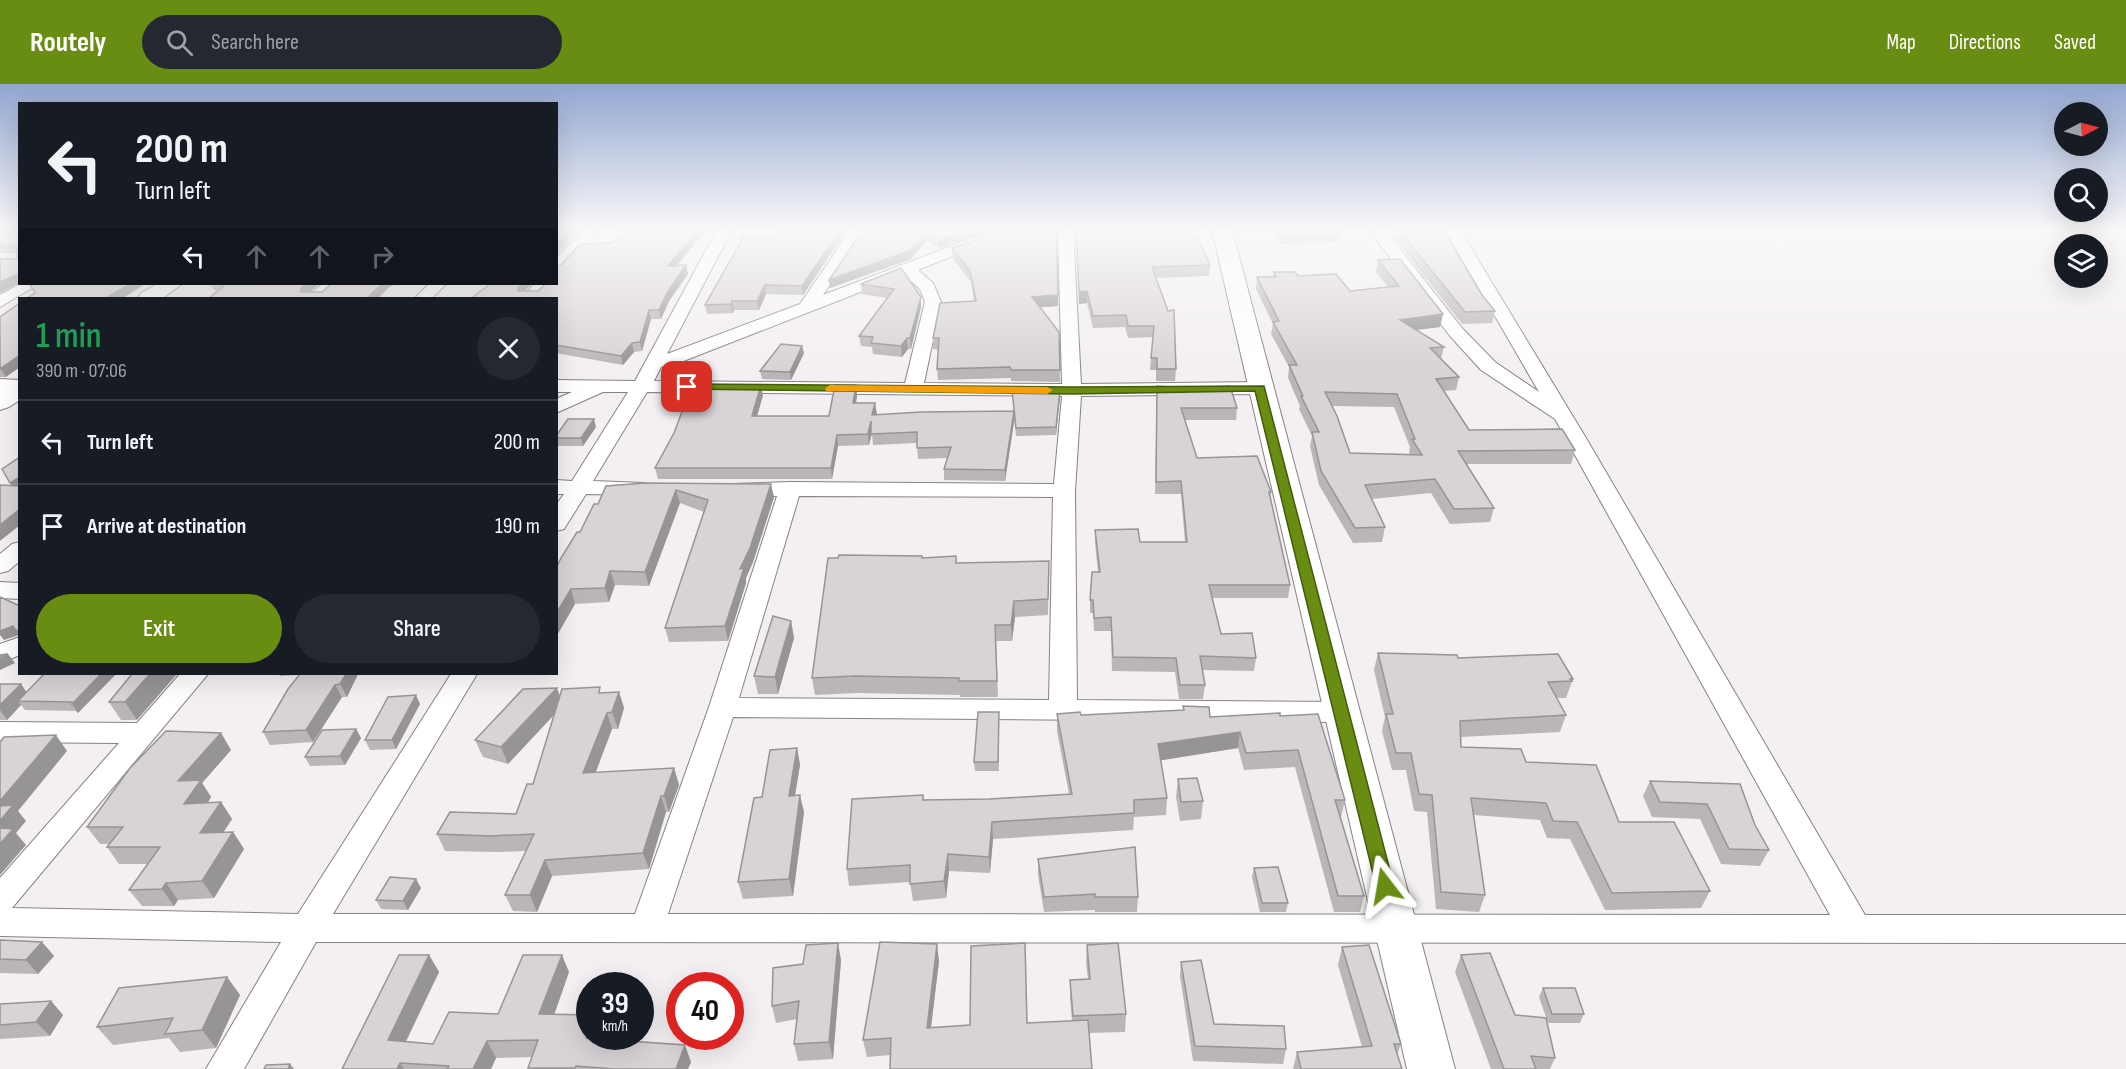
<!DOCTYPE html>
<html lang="en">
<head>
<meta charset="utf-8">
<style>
  :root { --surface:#171b24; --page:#242831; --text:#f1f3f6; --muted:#9ea1a6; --line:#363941; --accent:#698c12 }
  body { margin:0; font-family:"Sofia Sans Condensed",sans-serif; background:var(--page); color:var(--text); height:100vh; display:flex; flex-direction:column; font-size:22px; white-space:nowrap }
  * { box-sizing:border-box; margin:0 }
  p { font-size:20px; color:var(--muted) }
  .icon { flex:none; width:33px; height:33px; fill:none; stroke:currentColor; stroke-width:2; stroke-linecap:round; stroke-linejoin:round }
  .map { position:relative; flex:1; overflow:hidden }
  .drawer { position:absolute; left:18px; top:213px; width:540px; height:378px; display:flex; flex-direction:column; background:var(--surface); border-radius:0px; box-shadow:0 6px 24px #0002 }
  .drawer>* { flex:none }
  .hud { position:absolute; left:18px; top:18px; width:540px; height:183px; border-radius:0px; box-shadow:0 6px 24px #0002; background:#171b24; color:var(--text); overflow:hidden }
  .needle { width:39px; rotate:84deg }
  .buttons { position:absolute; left:2054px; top:18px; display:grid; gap:12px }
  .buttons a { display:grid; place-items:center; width:54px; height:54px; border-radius:50%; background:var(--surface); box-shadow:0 6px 24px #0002; font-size:30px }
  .speed { position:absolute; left:576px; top:888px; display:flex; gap:12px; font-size:30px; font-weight:700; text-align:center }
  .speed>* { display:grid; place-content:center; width:78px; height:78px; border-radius:50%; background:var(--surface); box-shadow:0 6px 24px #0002; line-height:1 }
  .speed small { font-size:15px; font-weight:400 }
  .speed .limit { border:9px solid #d22; background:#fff; color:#111 }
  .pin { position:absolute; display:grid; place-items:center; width:51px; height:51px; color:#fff; margin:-26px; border-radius:12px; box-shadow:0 3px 9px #0006 }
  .me { position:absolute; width:66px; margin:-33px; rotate:346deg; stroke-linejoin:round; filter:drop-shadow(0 0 4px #0008) }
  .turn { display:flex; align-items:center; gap:21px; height:126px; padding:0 18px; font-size:27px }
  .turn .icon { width:78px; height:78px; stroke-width:2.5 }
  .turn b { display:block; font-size:42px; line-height:51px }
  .lanes { display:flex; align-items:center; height:57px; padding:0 18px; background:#0003; justify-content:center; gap:30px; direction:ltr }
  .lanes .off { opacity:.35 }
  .round { display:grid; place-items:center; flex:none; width:63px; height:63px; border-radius:32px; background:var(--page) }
  .head { display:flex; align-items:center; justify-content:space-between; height:102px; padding:0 18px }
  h1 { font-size:36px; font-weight:600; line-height:45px; color:#1e9e55 }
  .primary-button { display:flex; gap:12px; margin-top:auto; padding:12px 18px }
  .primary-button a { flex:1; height:69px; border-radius:36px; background:var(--accent); color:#fff; font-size:24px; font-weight:600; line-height:69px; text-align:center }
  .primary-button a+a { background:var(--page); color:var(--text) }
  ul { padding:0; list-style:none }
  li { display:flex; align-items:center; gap:18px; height:84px; padding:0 18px; border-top:2px solid var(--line) }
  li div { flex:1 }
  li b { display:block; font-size:22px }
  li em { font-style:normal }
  header { display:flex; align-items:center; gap:36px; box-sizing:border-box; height:84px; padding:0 30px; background:var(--accent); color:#fff }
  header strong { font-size:28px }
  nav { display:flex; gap:33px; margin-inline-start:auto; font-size:21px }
  .search { width:420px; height:54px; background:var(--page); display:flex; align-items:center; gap:15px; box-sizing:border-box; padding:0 21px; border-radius:33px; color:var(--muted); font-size:22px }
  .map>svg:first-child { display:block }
</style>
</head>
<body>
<header>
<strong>Routely</strong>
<div class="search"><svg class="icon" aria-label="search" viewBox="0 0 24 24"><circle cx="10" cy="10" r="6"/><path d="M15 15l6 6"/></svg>Search here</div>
<nav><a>Map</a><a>Directions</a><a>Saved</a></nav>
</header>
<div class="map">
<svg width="2126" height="985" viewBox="0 0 2126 985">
  <rect width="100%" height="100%" fill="#f3eff2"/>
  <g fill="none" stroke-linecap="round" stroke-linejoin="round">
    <defs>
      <path id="minor" d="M582 146H598L562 188 556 190V175Z
        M717 146H732L667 270 800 220 837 166 848 146H863L853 166 823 211 962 158 1001 146H1023L1021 149 972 164 918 186 933 199 941 218 924 299 1062 300 1058 146H1073L1081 300 1260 298 1267 300 1270 304 1267 308 1260 310 1081 312 1075 407 1077 616 1342 618 1352 621 1356 628 1352 635 1342 638 733 633 668 830 1830 831 1555 335 1481 286 1450 252 1369 146H1385L1462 244 1495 278 1539 308 1445 146H1460L1586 354 1865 831H2126V859L316 858 244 985H206L281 858 0 852V794L119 659 0 658V638L137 639 180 590H208L12 824 298 830 451 590H477L333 830H635L709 623 777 412 732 410 729 405 732 400 790 398 1054 400 1062 312 647 308 593 397 644 399 647 404 644 409 636 411 586 410 564 445 556 447V421L564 410H556V396L572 397 628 308H603L556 329V315L572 308H556V296L635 297ZM904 191 920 205 925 218 905 299 654 297 661 283 681 278ZM799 412 1053 413 1049 616 739 614Z
        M20 200H39L0 223V211Z
        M322 200H339L324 214H306Z
        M429 200H446L432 214H415Z
        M534 200H551L539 214H522Z
        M0 295 20 296V308L0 307Z
        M20 458V477L8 487 0 489V470L12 460Z
        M0 498 20 499V515L0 514Z
        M20 553V571L0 579V560Z"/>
      <path id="tertiary" d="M1212 146H1232L1455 985H1407Z
        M157 200H182L163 214H138L141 209Z
        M20 297V316L9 323 0 326V306L11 299Z"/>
    </defs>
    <use href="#minor" stroke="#878285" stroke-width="2"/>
    <use href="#tertiary" stroke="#878285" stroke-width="2"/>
    <use href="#minor" fill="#fff" fill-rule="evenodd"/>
    <use href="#tertiary" fill="#fff" fill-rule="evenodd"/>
  </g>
  <path fill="#bab5b8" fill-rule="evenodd" d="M0 146H20V198L0 209V175H17V169H0Z
    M706 146 676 181H686L688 190 669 217 661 235H651L642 267 634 268 623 281 556 269V214H472L531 200 525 207H538L613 159Z
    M777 146H847L803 211 766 210 759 226H734L733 229 707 230 705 221 775 152Z
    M861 146H995L939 164 927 156 911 175 830 204Z
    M1076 146 1210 181 1209 192 1156 194 1176 285 1175 297H1156V286H1150L1153 253 1128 254 1125 243 1093 244 1087 219 1079 220Z
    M1234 146H1344L1343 151H1339L1338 158 1281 160 1275 149 1235 150Z
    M1392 146H1443L1482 211 1495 227 1492 239 1462 240 1391 150Z
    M952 164 1058 222 1039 223 1059 248 1060 298 1011 297V294L938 296 937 285 938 266 933 265V254L974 217 971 198 952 174Z
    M1378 176 1443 230 1440 243 1416 246 1444 263 1441 275 1459 293 1456 306 1444 307 1469 346 1575 366 1571 380H1467L1494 424 1490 438 1450 440 1431 409 1372 415 1385 443 1382 458 1353 459 1319 401 1310 362 1312 352 1299 325 1300 322 1288 294 1289 283 1271 250 1273 240 1256 205 1257 193H1273L1274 188 1298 192 1350 207 1388 203 1376 188ZM1332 322 1394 323 1410 363 1409 369 1410 370 1350 369Z
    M901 184 921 213V223L911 265H908L902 273 873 270 872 263 861 262 859 252 887 214 862 210 861 200Z
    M211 200H319L310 208H322L331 200H395L388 204 378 214 214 206Z
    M0 233 6 293H0Z
    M804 269 791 296 762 295 760 287Z
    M856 301 857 312 856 319H875L876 331 1014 327 1012 306H1060L1056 351 1016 352 1014 331V338L1005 397 944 396V385L947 374 918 375 917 359 873 361 872 350 869 361 838 362 832 395H658L655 384 763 311 757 332H829Z
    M1157 302 1237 324 1236 336H1184L1197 374 1271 408 1270 414 1290 501 1288 514H1212L1221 550 1256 574 1254 587 1202 586 1205 601 1203 615H1179L1175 588 1112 587 1111 547H1094L1093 529H1090V516L1098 488 1095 459V446L1140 458H1185L1181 410H1155Z
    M596 343 583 362H558L556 352Z
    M645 399 774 413 753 478 746 494V499L728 557 669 558 665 544 704 428 680 419 649 502 615 501 609 518 575 520 556 553 580 448 598 420Z
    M956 472V479L1049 477 1048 531 1015 533 1012 557H996L998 613H960V611L857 609 815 611 812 594 838 474H922Z
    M791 537 794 554 778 610H758L754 592Z
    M1378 569 1458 574 1573 595 1566 614H1557L1566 631 1560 648 1460 653 1461 663 1526 678 1619 738 1710 807 1701 824 1605 826 1570 755 1547 754 1540 736 1474 731 1485 811 1479 828 1436 825 1427 728 1414 727 1406 686H1392L1382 647 1385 633 1374 586Z
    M116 590 78 629 76 627 25 626 21 621 7 636H0V600L27 608Z
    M132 590 137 636H121L109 618Z
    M279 590H405H358L347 613H342L313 658 270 661 263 648 299 591 280 592Z
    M619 608 624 624 618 645H612L596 688 674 684 679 701 669 728H666L649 785 552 792 537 828 513 827 505 811 526 767 498 768 445 767 437 750 516 730 533 700 554 631 508 680 483 673 475 656 560 611Z
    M420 620 396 665 370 666 365 656Z
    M1183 622 1210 633 1280 632 1345 716 1341 733H1340L1364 812 1360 828H1334L1295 683 1244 686 1238 664 1161 676 1167 714 1166 731 1134 733 1133 746 993 755 990 789 949 787 946 814 913 817 910 798 849 802 847 785 924 716 990 715 1069 710 1057 647V630L1081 631 1183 627Z
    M999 628V687H975L974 678Z
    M356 645 361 654 345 681 310 682 305 673Z
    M221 649 231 666 202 699 211 713 208 719 221 718 232 735 223 748H233L244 765 214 814 178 816 174 822H142L129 806 148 780H119L107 763 109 760H100L87 743Z
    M797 664 800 681 795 712 804 728 793 812 743 815 738 798 762 713Z
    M1178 695 1203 717 1201 735 1180 737 1176 713Z
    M1650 697 1740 700 1755 741 1769 766 1760 782 1721 780 1700 735 1652 733 1643 712Z
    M1038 775 1138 813 1137 828H1095V826L1044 828 1038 791Z
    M1254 784 1288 819 1286 828H1260L1252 793Z
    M421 804 408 826 381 825 376 816Z
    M0 856 42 858 54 872 38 890 0 889Z
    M1087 861 1126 930 1125 948 1089 949 890 971 867 973 863 956 939 877 931 943 1072 937 1070 914V896L1088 895 1086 879Z
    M1342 863 1401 960 1397 970 1402 985H1293L1297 968 1362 963 1338 881Z
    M429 871 439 888 406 958 433 960 498 930 569 888 554 931 590 952H599V955L691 978 688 985H528V984L532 973 496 974 491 985H342Z
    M1461 871 1515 931 1555 974 1550 985H1491L1455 888Z
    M841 876 833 975 798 977 794 960 797 935 776 939 772 922Z
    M1181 878 1214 940 1286 965 1283 980 1193 977 1180 892Z
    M227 893 240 911 216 964 180 968 169 954 113 961 97 943Z
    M1543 904 1584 930 1580 939H1548L1539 913Z
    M51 917 63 931 50 952 0 955V920Z"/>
  <path fill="#979496" d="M568 146H575L565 161 556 171V161Z
    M698 146H706L670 190 668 182Z
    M840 146H847L803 211 802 202Z
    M969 146H995L939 164 938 156Z
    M927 148V156L911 175 830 204 829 196Z
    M686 181 688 190 669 217 661 235 659 226 667 209Z
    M20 189V198L0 209V198Z
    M130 200H145L123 214H106Z
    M307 200H319L305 212 301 208V204Z
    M382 200H395L388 204 378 214H367Z
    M522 200H531L520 213 518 204Z
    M765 201 766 210 759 226 757 217Z
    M1087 207V219L1079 220V208Z
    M1058 211V222L1032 224V213Z
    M921 213V223L911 265 910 254Z
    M732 217 734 226 733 229 731 220Z
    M649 226 651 235 642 267 640 258Z
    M1443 230 1440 243 1397 248 1400 236Z
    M907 254 908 265 902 273 901 262Z
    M632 259 634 268 623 281 621 272Z
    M802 262 804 269 791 296 790 288Z
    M20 271V283L6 293 1 285Z
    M761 301 763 311 754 343 752 332Z
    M856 301 857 312 854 330 853 319Z
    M1060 306V314L1056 351V343Z
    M875 319 877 330 874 343 872 331Z
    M1014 327V338L1005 397V386Z
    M594 335 596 343 583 362 581 354Z
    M871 337 872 348 869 361 868 350Z
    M837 351 838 362 832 395 831 384Z
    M20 393V410L18 411 10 399Z
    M771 400 774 413 753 478 746 494V499L728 557 725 542 740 485Z
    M676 406 680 419 649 502 645 488Z
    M20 425V441L0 457V441Z
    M610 487 615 501 609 518 605 504Z
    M571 505 575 520 556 553V530Z
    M1014 517 1015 533 1012 557 1011 541Z
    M791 537 794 554 778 610 775 593Z
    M13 542 20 545V552L19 551 4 556 0 551V547Z
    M8 570 15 579 0 586V574Z
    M101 590H116L78 629 72 620Z
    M150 590H177L137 636 125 618Z
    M346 590H358L347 613 340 600Z
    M21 600 30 613 18 617 21 621 7 636 0 626V621Z
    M335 601 342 613 313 658 306 646Z
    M557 604 563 621 508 680 501 663Z
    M619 608 624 624 618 645 612 628Z
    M416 611 420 620 396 665 392 656Z
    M607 629 612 645 589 705 583 689Z
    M356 645 361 654 345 681 340 672Z
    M1240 648 1238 664 1157 677 1158 660Z
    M221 649 231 666 202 699 211 713 196 736 184 720 178 697Z
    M56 651 67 667 18 727 26 737 16 749 26 761 0 791V717Z
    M797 664 800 681 792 728 789 712Z
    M674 684 679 701 669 728 664 712Z
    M800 711 804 728 793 812 789 795Z
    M661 712 666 728 649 785 643 769Z
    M221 718 232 735 212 766 200 749Z
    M992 738 993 755 990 789 989 773Z
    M233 748 244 765 214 814 202 797Z
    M948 770 949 787 946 814 944 797Z
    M545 776 552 792 537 828 530 811Z
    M416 795 421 804 408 826 403 817Z
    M166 799 178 816 174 822 162 805Z
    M42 858 54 872 38 890 26 876Z
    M838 859 841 876 833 975 829 958Z
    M937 860 939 877 929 960 927 944Z
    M429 871 439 888 398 973 388 956Z
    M562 871 569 888 548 948 539 930Z
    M227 893 240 911 216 964 202 946Z
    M51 917 63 931 50 952 36 938Z
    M590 942V952H599L593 971 586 954Z
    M487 957 496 974 491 985H473Z
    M685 961 691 978 688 985H676Z
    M400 979 404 985H397Z
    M290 980 294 985H288Z"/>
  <path fill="#d8d3d6" stroke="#979496" stroke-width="1.5" fill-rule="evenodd" d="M0 146H20V189L0 198V175H17V162H0Z
    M556 146H568L556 161Z
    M625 146H698L668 182 686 181 667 209 659 226H649L640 258 632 259 621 272 556 261V214H472L490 200H522L518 204V207H538L545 200H556V183L561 181 580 160 613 159Z
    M777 146H840L802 202 765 201 757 217H732L731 220 705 221 744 152H775Z
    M861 146H969L938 156 927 148 911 166 829 196 854 159Z
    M1008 146H1056L1058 211 1032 213 1059 248 1060 286H1011L1010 283 937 285 939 254H933L940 219 976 217 970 187 952 164Z
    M1076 146H1194L1210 181 1152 183 1168 227 1174 226 1176 285H1157V274H1151L1154 242H1128L1126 231 1093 232 1087 207 1079 208Z
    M1281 146H1340L1283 148Z
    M1399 146H1443L1482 211 1495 227 1465 228Z
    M1400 175 1443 230 1400 236 1444 263 1430 264 1459 293 1436 295 1469 346 1562 345 1575 366 1458 367 1494 424 1454 425 1435 395 1365 401 1385 443 1355 444 1321 387 1312 348H1319L1301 312H1303L1289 281H1297L1273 238 1279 237 1257 193H1276L1274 188H1295L1298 192 1336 190 1350 207 1399 202 1378 176ZM1325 308 1397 310 1415 355H1412L1422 371 1350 369 1337 332Z
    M901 184 921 213 910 254H907L901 262 871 259 873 253 859 252 894 205 861 200Z
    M30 200H130L106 214H27L35 209Z
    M226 200H307L301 204V208H322L331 200H382L367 214H209Z
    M20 219V271L0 285V233Z
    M781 260 802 262 790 288 760 287Z
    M692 301H761L752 332H829L835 301H856L853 319H875L872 331 921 328 1014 327 1005 386 944 385 951 363 917 364V348L871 350V337L868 350 837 351 831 384H655L674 349Z
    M1157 302 1184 304 1230 302 1237 324H1181L1197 374 1257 372 1271 408H1269L1290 501H1209L1221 550 1252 549 1256 574 1200 572 1205 601H1180L1176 574 1113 573 1111 533 1094 534 1093 516H1090L1092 488H1100L1095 446 1138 445 1140 458H1187L1181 397 1156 398Z
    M1012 306H1060L1056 343 1016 344Z
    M568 335H594L581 354H556V352Z
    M20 373V393L10 399 2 385Z
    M645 399 771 400 750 464 740 485 744 484 725 542 665 544 708 416 676 406 645 488 610 487 605 504 571 505 556 530V484L561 474 577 448H580L594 420H598L606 402Z
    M0 401 20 402V425L0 441Z
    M839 471 922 472V474L956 472V479L1049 477 1048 515 1014 517 1011 541H995L997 597H959V594L855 592 812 594 828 474H838Z
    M0 513 20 522V545L16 547 13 542 0 547Z
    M773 532 791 537 775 593 754 592Z
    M1378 569 1457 571 1458 574 1558 570 1573 595H1570L1572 597 1548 598 1566 631 1460 637 1461 663 1521 665 1526 678 1596 681 1619 738H1674L1710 807 1612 809 1577 738 1553 737 1546 719 1471 714 1485 811 1441 808 1432 711 1419 710 1411 669H1396L1386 630H1393Z
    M8 570 0 574V571Z
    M44 590H101L72 620V618L18 617Z
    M132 590H150L125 618H109Z
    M300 590H346L340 600 335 601 306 646 263 648 288 605Z
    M0 600H21L0 621Z
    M600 603 599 609 619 608 612 628 607 629 583 689 674 684 664 712H661L643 769 545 776 530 811H505L534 750 491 752 437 750 450 728 516 730 527 700H533L562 605Z
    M557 604 501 663 475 656 523 605Z
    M416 611 392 656H365L388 613Z
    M1183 622 1209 623 1210 633 1280 629V632L1318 630 1345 716H1335L1364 812H1338L1298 666 1246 669 1240 648 1158 660 1167 714 1134 716V729L992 738 989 773 948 770 944 797 910 800V781L847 785 852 715 923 711V716L990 715 1072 710 1057 630 1080 628 1081 631 1184 626Z
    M978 628H999L998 678H974Z
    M356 645 340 672 305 673 322 646Z
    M166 647 221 649 178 697 201 696 184 720 221 718 200 749 233 748 202 797 166 799 162 805 129 806 160 763H107L123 743H87L130 684Z
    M56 651 0 717V658L4 653Z
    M797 664 789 712 800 711 789 795 738 798 754 714 762 713 770 666Z
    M1197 694 1203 717 1181 718 1178 695Z
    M1650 697 1740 700 1755 741 1769 766 1729 765 1707 720 1660 718Z
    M13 721 0 737V722Z
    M0 744 13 745 0 760Z
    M1135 763 1138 813H1095V810L1044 813 1038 775Z
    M1278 783 1288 819H1262L1254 784Z
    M390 793 416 795 403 817 376 816Z
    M0 856 42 858 26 876 0 875Z
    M880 858 937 860 927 944 970 941 971 862 1025 859 1027 939 1088 936 1092 985H890L891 954 863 956Z
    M838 859 829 958 794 960 799 917 772 922 773 884 803 880 806 861Z
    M1118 859 1126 930 1073 932 1070 896 1090 895 1087 861Z
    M1369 861 1401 960H1394L1402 985H1301L1297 968 1372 962 1342 863Z
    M1490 869 1515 931 1546 934 1555 974 1531 972 1536 985H1504L1461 871Z
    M399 871H429L388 956 433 960 449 928 498 930 523 871H562L539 930 590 931V942L586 954 685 961 676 985H614L576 982 575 984H528L538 956 487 957 473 985H447L449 982 400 979 397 985H342Z
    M1201 876 1214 940 1284 942 1286 965 1195 962 1181 878Z
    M227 893 202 946 165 950 173 934 97 943 119 904Z
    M1543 904H1575L1584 930H1552Z
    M51 917 36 938 0 941V920Z
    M290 980 288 985H264L266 981Z"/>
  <linearGradient id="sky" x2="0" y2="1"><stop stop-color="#92a6cf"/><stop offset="0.51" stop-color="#faf8f9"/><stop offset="1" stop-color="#faf8f9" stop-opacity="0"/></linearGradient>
  <rect width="2126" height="284" fill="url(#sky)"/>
  <path fill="#698c12" stroke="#445b0c" stroke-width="1.5" d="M687 300 1072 303 1264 302 1394 802 1392 807 1385 809 1379 807 1376 802 1255 307 1072 310 683 305V301Z"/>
  <path fill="#f59e0b" d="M830 301 1047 303 1053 306 1047 310 826 307 825 304Z"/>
</svg>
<div class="buttons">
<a><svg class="needle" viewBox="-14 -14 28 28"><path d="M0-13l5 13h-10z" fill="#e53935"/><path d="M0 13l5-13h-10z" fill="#9ea1a6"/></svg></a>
<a><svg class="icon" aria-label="search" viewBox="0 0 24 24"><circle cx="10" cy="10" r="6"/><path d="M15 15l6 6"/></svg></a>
<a><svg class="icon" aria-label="layers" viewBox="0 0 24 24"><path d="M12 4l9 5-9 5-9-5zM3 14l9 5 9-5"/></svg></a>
</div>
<div class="speed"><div>39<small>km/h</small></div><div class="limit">40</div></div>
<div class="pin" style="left:687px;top:303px;background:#d93025"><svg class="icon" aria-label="arrive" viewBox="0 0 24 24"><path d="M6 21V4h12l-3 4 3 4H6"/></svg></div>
<svg class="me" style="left:1385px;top:802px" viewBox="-20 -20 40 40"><path d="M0-17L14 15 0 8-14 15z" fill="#698c12" stroke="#fff" stroke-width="4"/></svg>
<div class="hud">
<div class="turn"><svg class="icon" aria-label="left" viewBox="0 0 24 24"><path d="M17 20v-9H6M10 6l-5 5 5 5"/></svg><div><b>200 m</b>Turn left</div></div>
<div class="lanes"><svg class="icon" aria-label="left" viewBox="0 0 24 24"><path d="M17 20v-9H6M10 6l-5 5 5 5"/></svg><svg class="icon off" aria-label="ahead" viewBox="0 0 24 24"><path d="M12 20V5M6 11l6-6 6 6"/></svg><svg class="icon off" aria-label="ahead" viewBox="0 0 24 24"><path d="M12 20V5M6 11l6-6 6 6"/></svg><svg class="icon off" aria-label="right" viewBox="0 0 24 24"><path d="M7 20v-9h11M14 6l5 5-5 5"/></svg></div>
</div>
<section class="drawer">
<div class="head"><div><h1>1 min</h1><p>390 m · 07:06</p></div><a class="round"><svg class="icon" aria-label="close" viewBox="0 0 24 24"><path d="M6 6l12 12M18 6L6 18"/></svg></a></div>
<ul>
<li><svg class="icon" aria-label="left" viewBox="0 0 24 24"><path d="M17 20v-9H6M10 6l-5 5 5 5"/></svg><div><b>Turn left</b></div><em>200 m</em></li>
<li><svg class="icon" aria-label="arrive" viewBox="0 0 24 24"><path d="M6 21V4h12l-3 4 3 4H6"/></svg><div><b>Arrive at destination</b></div><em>190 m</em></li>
</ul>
<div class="primary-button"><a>Exit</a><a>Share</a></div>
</section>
</div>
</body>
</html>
